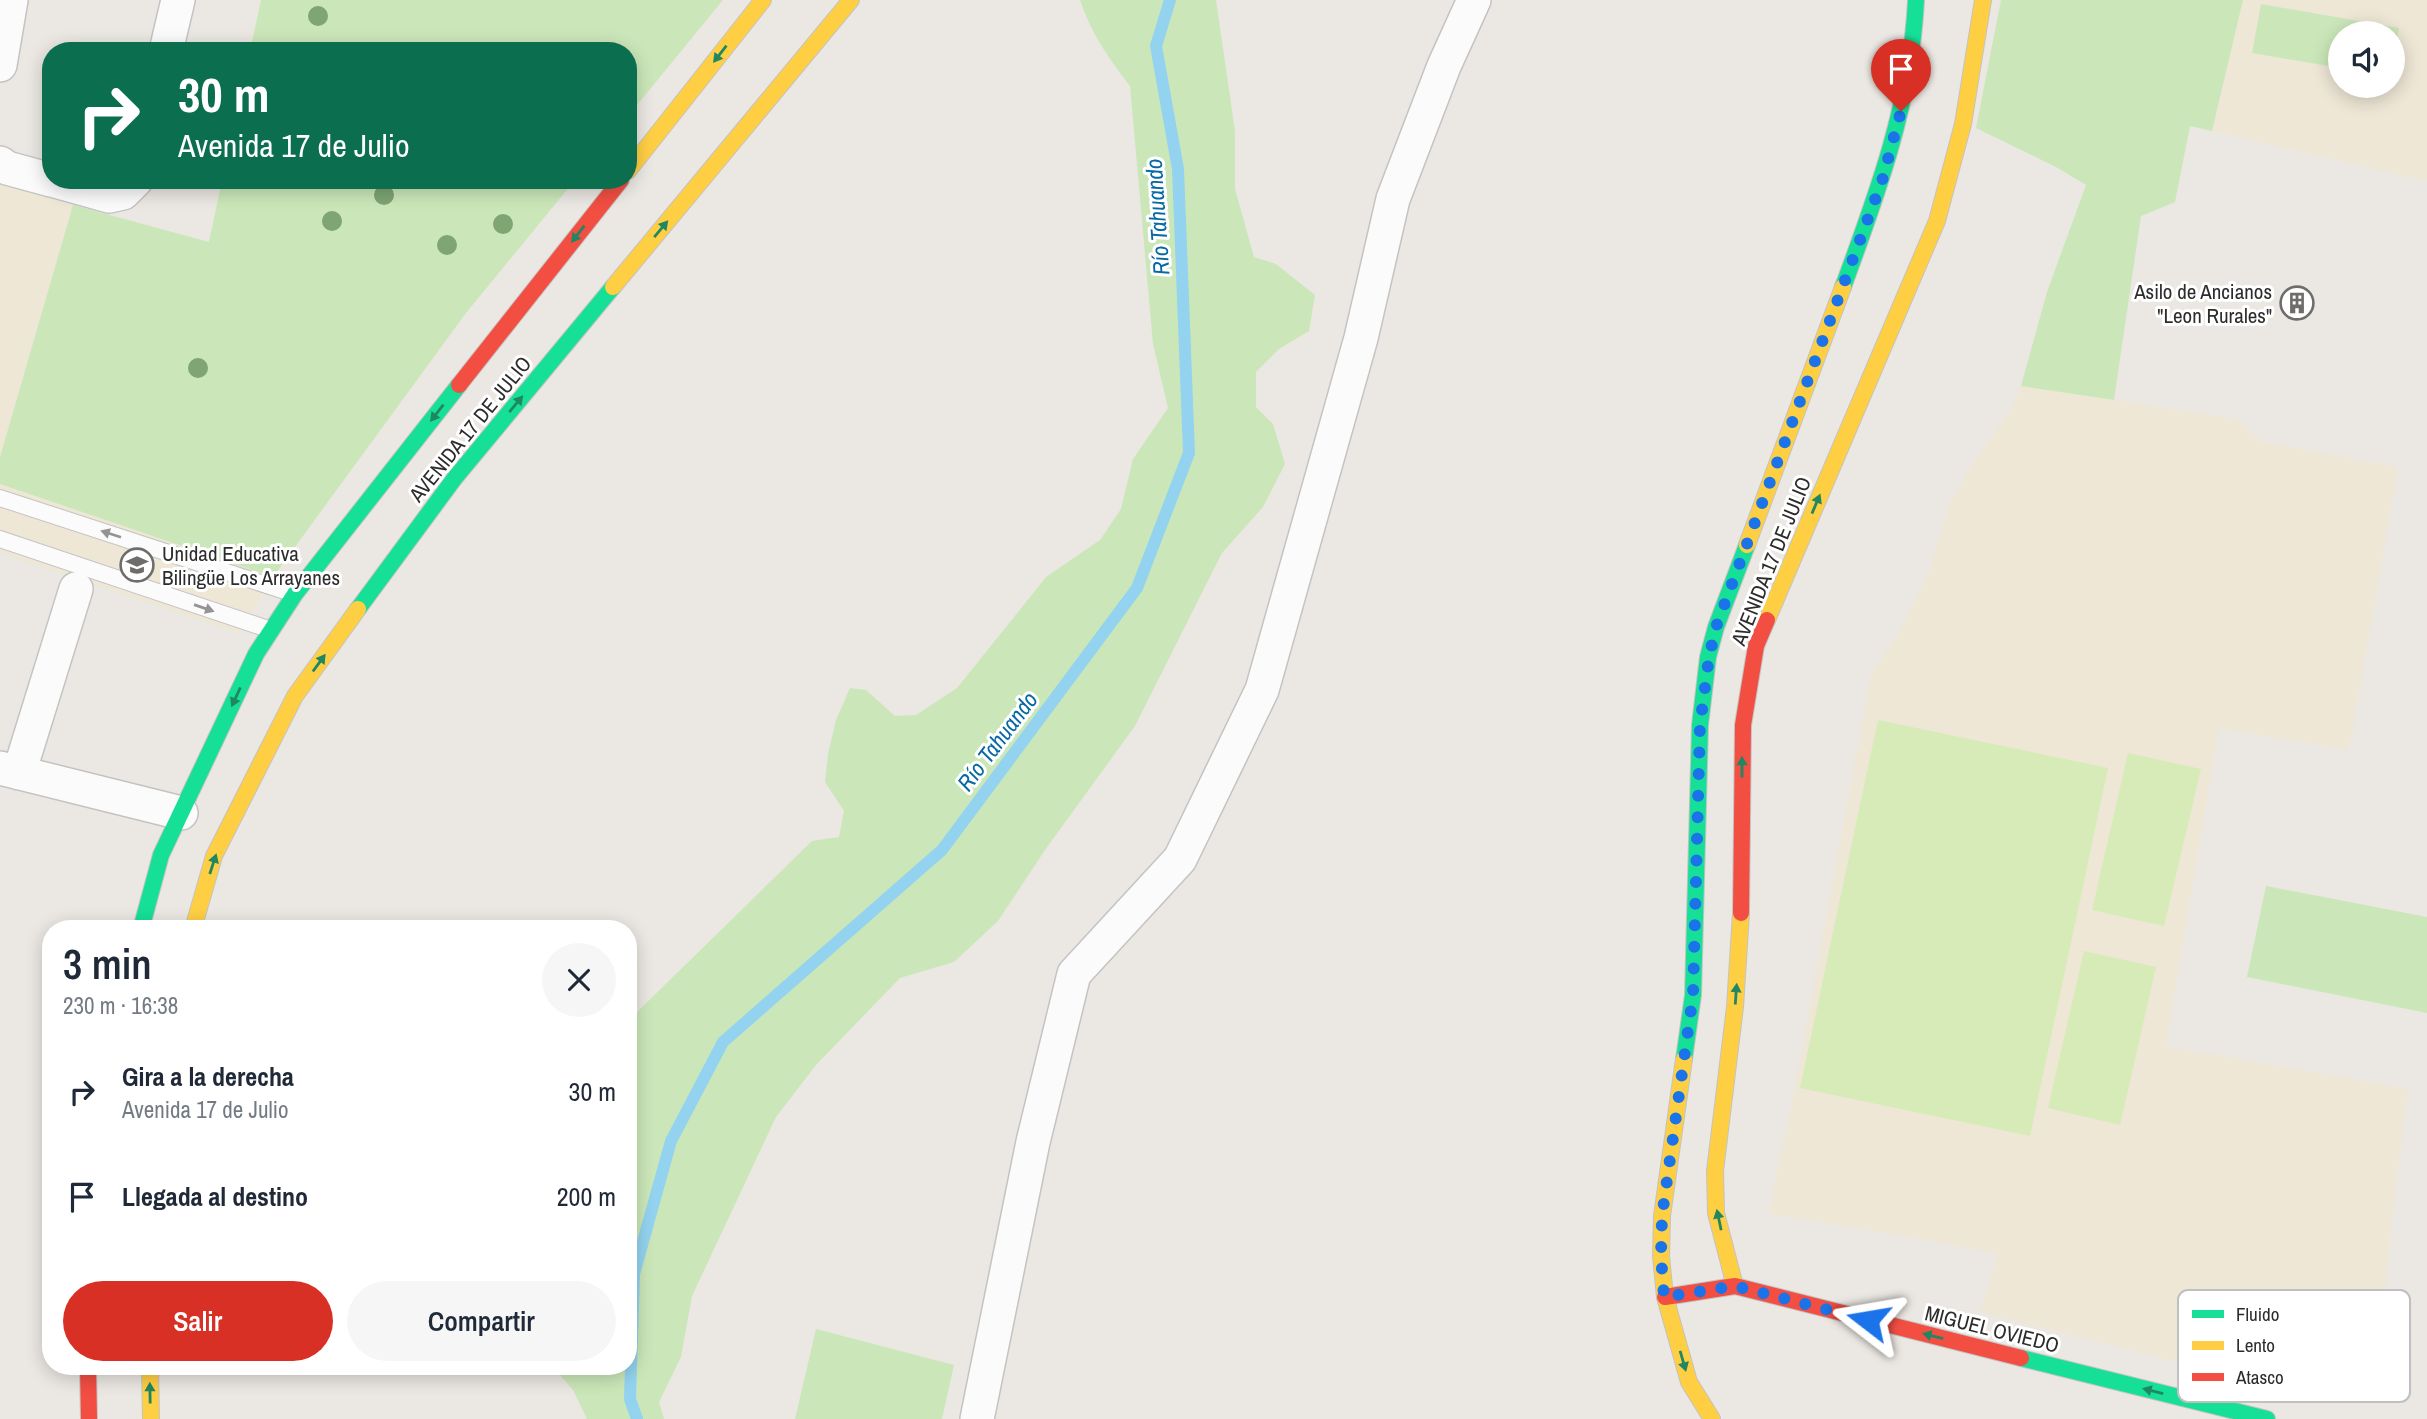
<!DOCTYPE html>
<html lang="es">
<head>
<meta charset="utf-8">
<style>
  :root { --surface:#fff; --page:#f6f6f7; --text:#1f2937; --muted:#747a83; --accent:#d93025 }
  body { margin:0; font-family:"Archivo Narrow",sans-serif; background:var(--page); color:var(--text); height:100vh; display:flex; flex-direction:column; font-size:26px; white-space:nowrap }
  * { box-sizing:border-box; margin:0 }
  p { font-size:23px; color:var(--muted) }
  .icon { flex:none; width:38px; height:38px; fill:none; stroke:currentColor; stroke-width:2; stroke-linecap:round; stroke-linejoin:round }
  .map { position:relative; flex:1; overflow:hidden }
  .panel { position:absolute; left:42px; top:920px; width:595px; height:455px; display:flex; flex-direction:column; background:var(--surface); border-radius:28px; box-shadow:0 4px 18px #0003 }
  .panel>* { flex:none }
  .hud { position:absolute; left:42px; top:42px; width:595px; height:147px; border-radius:28px; box-shadow:0 4px 18px #0003; background:#0b6e4f; color:#fff; overflow:hidden }
  .fabs { position:absolute; left:2328px; top:21px; display:grid; gap:14px }
  .fabs a { display:grid; place-items:center; width:77px; height:77px; border-radius:50%; background:var(--surface); box-shadow:0 4px 18px #0003; font-size:35px }
  .pin { position:absolute; display:grid; place-items:center; width:60px; height:60px; color:#fff; margin:-72px -30px; border-radius:50% 50% 50% 0; rotate:-45deg; box-shadow:0 0 7px #0007 }
  .pin .icon { rotate:45deg }
  .me { position:absolute; width:77px; margin:-38px; rotate:284deg; stroke-linejoin:round; filter:drop-shadow(0 0 5px #0008) }
  .turn { display:flex; align-items:center; gap:24px; height:147px; padding:0 21px; font-size:32px }
  .turn .icon { width:91px; height:91px; stroke-width:2.5 }
  .turn b { display:block; font-size:49px; line-height:60px }
  .round { display:grid; place-items:center; flex:none; width:74px; height:74px; border-radius:37px; background:var(--page) }
  .head { display:flex; align-items:center; justify-content:space-between; height:119px; padding:0 21px }
  h1 { font-size:42px; font-weight:600; line-height:52px }
  .primary-button { display:flex; gap:14px; margin-top:auto; padding:14px 21px }
  .primary-button a { flex:1; height:80px; border-radius:42px; background:var(--accent); color:#fff; font-size:28px; font-weight:600; line-height:80px; text-align:center }
  .primary-button a+a { background:var(--page); color:var(--text) }
  ul { padding:0; list-style:none }
  li { display:flex; align-items:center; gap:21px; height:105px; padding:0 21px }
  li div { flex:1 }
  li b { display:block; font-size:26px }
  li em { font-style:normal }
  .map>svg:first-child { display:block }
</style>
</head>
<body>
<div class="map">
<svg width="2427" height="1419" viewBox="0 0 2427 1419">
  <rect width="100%" height="100%" fill="#ebe7e2"/>
  <path fill="#eee7d6" fill-rule="evenodd" d="M2243 0H2427V181L2212 131ZM2340 33H2392V86H2340Z
    M0 184 73 205 0 457Z
    M2021 386 2238 419 2261 442 2398 467 2349 750 2219 728 2166 1046 2408 1089 2394 1202 2379 1355 2307 1339 2298 1393 1981 1312 1998 1253 1768 1213 1794 1093 1871 674 1899 633 1931 567 1949 505 1967 472 2012 408Z
    M0 484 273 577 239 633 0 553Z"/>
  <path fill="#cbe7b9" d="M261 0H723L628 116V51H250Z
    M1080 0H1216L1235 131V189L1254 257 1276 264 1315 295 1309 331 1279 349 1256 372V407L1273 424 1285 464 1263 507 1222 553 1135 726 1045 850 998 921 954 962 900 978 816 1065 776 1117 692 1296 681 1357 659 1402 664 1419H587L573 1390 553 1367H628V1113L631 1109 628 1101V1028L636 1013 812 841 839 837 844 811 825 782 828 754 836 720 850 688 866 690 895 716 916 715 957 688 1046 577 1100 540 1121 509 1133 459 1168 408 1153 344 1130 86C1108 57 1092 35 1080 0Z
    M2001 0H2243L2212 131 2190 126 2175 202 2141 216 2114 400 2021 386 2047 292 2086 185 2056 167 1976 128Z
    M2261 4 2399 28 2392 65V33H2340V68L2252 53Z
    M222 180H575L466 313 273 577 0 484V457L73 205 209 242Z
    M2266 886 2427 917V1013L2247 977Z
    M816 1329 954 1365 942 1419H795Z"/>
  <path fill="#d6ebb7" d="M1878 720 2108 768 2030 1136 1800 1088Z
    M2128 753 2201 769 2164 926 2092 910Z
    M2084 951 2156 967 2120 1125 2048 1108Z"/>
  <g fill="none" stroke-linecap="round" stroke-linejoin="round">
    <path stroke="#93d3ef" stroke-width="12" d="M637 1419 630 1399 634 1274 671 1141 723 1042 942 850 1137 588 1189 453 1178 169 1156 46 1170 0"/>
    <defs>
      <path id="lane" d="M0 498 294 594
        M0 539 271 630"/>
      <path id="street" d="M166 51 178 0
        M0 65 11 0
        M0 163 7 168 51 180
        M52 180 109 196 123 193 136 180
        M0 768 181 813
        M19 773 76 589
        M977 1419 1033 1142 1074 974 1180 859 1262 690 1361 338 1393 199 1444 66 1474 0"/>
      <path id="fast" d="M1843 287C1878 192 1911 103 1916 0
        M358 609 454 479 613 287
        M141 929 161 855 256 654 295 594 459 385
        M1684 1059 1693 995 1700 725 1708 657 1716 627 1747 545
        M2021 1358 2267 1419"/>
      <path id="slow" d="M628 171 763 0
        M613 287 851 0
        M1747 545 1843 287
        M1767 620 1937 221 1963 124 1983 0
        M193 929 214 856 295 696 358 609
        M1684 1059 1662 1216 1661 1256 1665 1297 1689 1382 1712 1419
        M1735 1286 1716 1213 1715 1171 1735 1007 1741 913
        M150 1367 151 1419"/>
      <path id="jam" d="M459 385 621 180
        M1741 913 1743 725 1756 646 1767 620
        M1665 1297 1735 1286 2021 1358
        M88 1367 89 1419"/>
    </defs>
    <use href="#lane" stroke="#c4c3c3" stroke-width="18"/>
    <use href="#street" stroke="#c4c3c3" stroke-width="36"/>
    <use href="#fast" stroke="#c4c3c3" stroke-width="18"/>
    <use href="#slow" stroke="#c4c3c3" stroke-width="18"/>
    <use href="#jam" stroke="#c4c3c3" stroke-width="18"/>
    <use href="#lane" stroke="#fcfbfb" stroke-width="16"/>
    <use href="#street" stroke="#fcfbfb" stroke-width="33"/>
    <use href="#fast" stroke="#16e098" stroke-width="16"/>
    <use href="#slow" stroke="#ffcf43" stroke-width="16"/>
    <use href="#jam" stroke="#f24e42" stroke-width="16"/>
  </g>
  <g fill="#7ea572">
    <circle cx="318" cy="16" r="10"/>
    <circle cx="384" cy="195" r="10"/>
    <circle cx="332" cy="221" r="10"/>
    <circle cx="503" cy="224" r="10"/>
    <circle cx="447" cy="245" r="10"/>
    <circle cx="198" cy="368" r="10"/>
  </g>
  <defs><path id="oneway-solid" d="M-6-.8H1V-3.2L6.5 0L1 3.2V.8H-6Z" transform="scale(1.75)"/></defs>
  <g fill="#218662">
    <use href="#oneway-solid" transform="translate(720 54) rotate(128)"/>
    <use href="#oneway-solid" transform="translate(661 229) rotate(-50)"/>
    <use href="#oneway-solid" transform="translate(578 234) rotate(128)"/>
    <use href="#oneway-solid" transform="translate(516 404) rotate(-50)"/>
    <use href="#oneway-solid" transform="translate(437 413) rotate(128)"/>
    <use href="#oneway-solid" transform="translate(1816 504) rotate(-67)"/>
    <use href="#oneway-solid" transform="translate(319 663) rotate(-54)"/>
    <use href="#oneway-solid" transform="translate(236 697) rotate(115)"/>
    <use href="#oneway-solid" transform="translate(1742 767) rotate(-90)"/>
    <use href="#oneway-solid" transform="translate(213 864) rotate(-72)"/>
    <use href="#oneway-solid" transform="translate(1736 994) rotate(-86)"/>
    <use href="#oneway-solid" transform="translate(1719 1220) rotate(-102)"/>
    <use href="#oneway-solid" transform="translate(1933 1336) rotate(-166)"/>
    <use href="#oneway-solid" transform="translate(1683 1361) rotate(74)"/>
    <use href="#oneway-solid" transform="translate(2153 1391) rotate(-166)"/>
    <use href="#oneway-solid" transform="translate(150 1393) rotate(-91)"/>
  </g>
  <g fill="#949494">
    <use href="#oneway-solid" transform="translate(111 534) rotate(-162)"/>
    <use href="#oneway-solid" transform="translate(204 608) rotate(19)"/>
  </g>
  <g fill="none" stroke-linecap="round" stroke-linejoin="round">
    <path stroke="#1a73e8" stroke-width="12" stroke-dasharray="0 21.6" d="M1868 1320 1735 1286 1664 1297 1661 1256 1662 1216 1693 995 1700 725 1709 657 1716 627 1882 181 1901 111"/>
  </g>
  <defs>
    <symbol id="building-ring" viewBox="-11 -11 22 22"><circle r="9.5" fill="#fff" stroke="#6f6d6c" stroke-width="1.5"/><path d="M-4-6H4V6H1V3H-1V6H-4ZM-2.5-4.3h1.7v1.8h-1.7ZM.8-4.3h1.7v1.8H.8ZM-2.5-1h1.7V.8h-1.7ZM.8-1h1.7V.8H.8Z" fill="#6f6d6c"/></symbol>
    <symbol id="school-ring" viewBox="-11 -11 22 22"><circle r="9.5" fill="#fff" stroke="#6f6d6c" stroke-width="1.5"/><path d="M0-5L7-2L0 1L-7-2ZM-4 1L0 2.5L4 1V4Q0 6-4 4Z" fill="#6f6d6c"/></symbol>
  </defs>
  <g fill-rule="evenodd">
    <use href="#building-ring" x="2278" y="284" width="38" height="38"/>
    <use href="#school-ring" x="118" y="546" width="38" height="38"/>
  </g>
  <g text-anchor="middle" dominant-baseline="central" stroke-width="6" stroke-linejoin="round" paint-order="stroke">
    <g font-size="21" fill="#2c2c2c" stroke="#fff" text-anchor="end">
      <text x="2272" y="291">Asilo de Ancianos<tspan x="2272" dy="24">"Leon Rurales"</tspan></text>
      <text x="162" y="553" text-anchor="start">Unidad Educativa<tspan x="162" dy="24">Bilingüe Los Arrayanes</tspan></text>
    </g>
    <g font-size="21" fill="#2c2c2c" stroke="#fff">
      <text transform="translate(470 429) rotate(-51)">AVENIDA 17 DE JULIO</text>
      <text transform="translate(1771 561) rotate(-68)">AVENIDA 17 DE JULIO</text>
      <text transform="translate(1992 1329) rotate(14)">MIGUEL OVIEDO</text>
    </g>
    <g font-size="23" font-style="italic" fill="#0768a6" stroke="#fff">
      <text transform="translate(1157 217) rotate(-94)">Río Tahuando</text>
      <text transform="translate(997 741) rotate(-53)">Río Tahuando</text>
    </g>
  </g>
  <rect x="2178" y="1290" width="232" height="112" rx="10" fill="#fff" stroke="#c0c0c0" stroke-width="2"/>
  <rect x="2192" y="1310" width="32" height="8" fill="#16e098"/>
  <rect x="2192" y="1341" width="32" height="9" fill="#ffcf43"/>
  <rect x="2192" y="1373" width="32" height="8" fill="#f24e42"/>
  <g font-size="19" fill="#2c2c2c">
    <text x="2236" y="1321">Fluido</text>
    <text x="2236" y="1352">Lento</text>
    <text x="2236" y="1384">Atasco</text>
  </g>
</svg>
<div class="fabs">
<a><svg class="icon" aria-label="sound" viewBox="0 0 24 24"><path d="M4 9h4l5-4v14l-5-4H4zM17 9q2 3 0 6"/></svg></a>
</div>
<div class="pin" style="left:1901px;top:111px;background:#d93025"><svg class="icon" aria-label="arrive" viewBox="0 0 24 24"><path d="M6 21V4h12l-3 4 3 4H6"/></svg></div>
<svg class="me" style="left:1868px;top:1320px" viewBox="-20 -20 40 40"><path d="M0-17L14 15 0 8-14 15z" fill="#1a73e8" stroke="#fff" stroke-width="4"/></svg>
<div class="hud">
<div class="turn"><svg class="icon" aria-label="right" viewBox="0 0 24 24"><path d="M7 20v-9h11M14 6l5 5-5 5"/></svg><div><b>30 m</b>Avenida 17 de Julio</div></div>
</div>
<section class="panel">
<div class="head"><div><h1>3 min</h1><p>230 m · 16:38</p></div><a class="round"><svg class="icon" aria-label="close" viewBox="0 0 24 24"><path d="M6 6l12 12M18 6L6 18"/></svg></a></div>
<ul>
<li><svg class="icon" aria-label="right" viewBox="0 0 24 24"><path d="M7 20v-9h11M14 6l5 5-5 5"/></svg><div><b>Gira a la derecha</b><p>Avenida 17 de Julio</p></div><em>30 m</em></li>
<li><svg class="icon" aria-label="arrive" viewBox="0 0 24 24"><path d="M6 21V4h12l-3 4 3 4H6"/></svg><div><b>Llegada al destino</b></div><em>200 m</em></li>
</ul>
<div class="primary-button"><a>Salir</a><a>Compartir</a></div>
</section>
</div>
</body>
</html>
